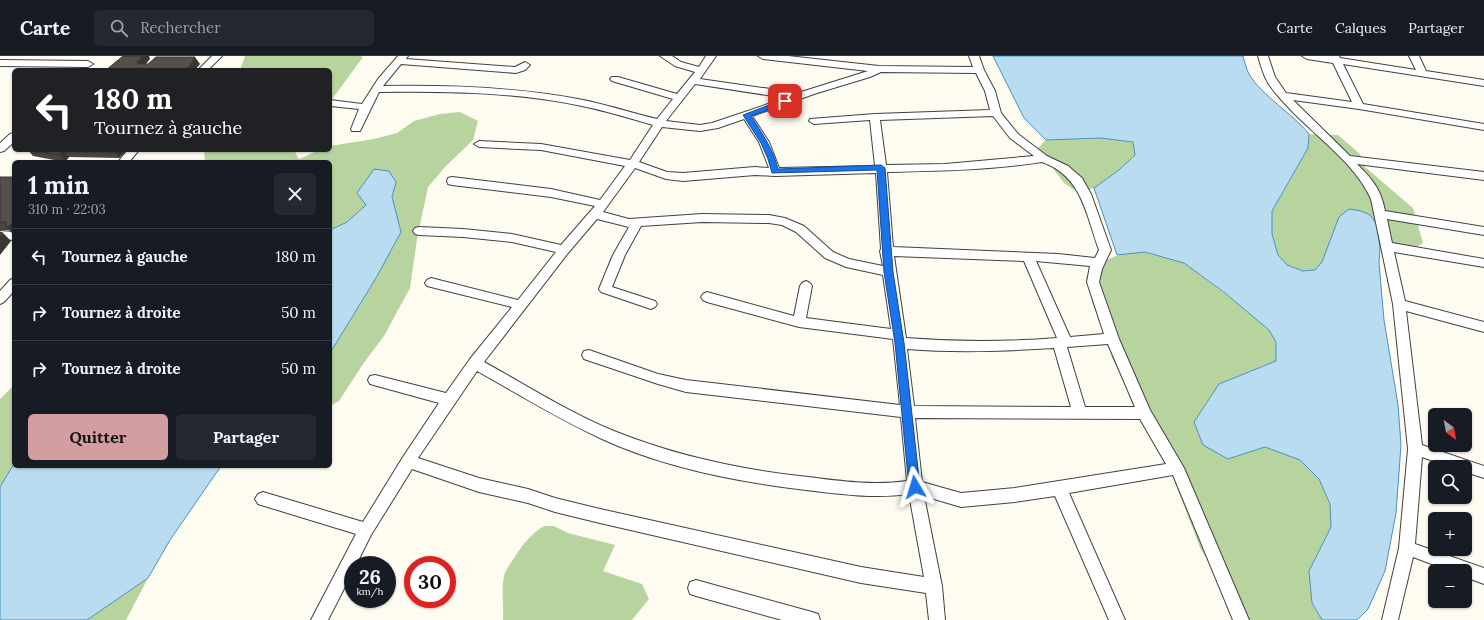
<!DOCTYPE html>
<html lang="fr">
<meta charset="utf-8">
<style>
:root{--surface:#171b24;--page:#242831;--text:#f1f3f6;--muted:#9ea1a6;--line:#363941;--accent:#d49da1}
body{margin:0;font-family:Lora,serif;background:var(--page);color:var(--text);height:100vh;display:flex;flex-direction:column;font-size:15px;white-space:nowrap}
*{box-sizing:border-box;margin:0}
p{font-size:13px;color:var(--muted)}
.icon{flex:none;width:22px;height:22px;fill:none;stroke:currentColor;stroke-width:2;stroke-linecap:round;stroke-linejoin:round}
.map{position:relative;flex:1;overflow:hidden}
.sheet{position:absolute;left:12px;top:104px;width:320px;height:308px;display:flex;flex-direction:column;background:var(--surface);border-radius:6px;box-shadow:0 1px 3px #0004}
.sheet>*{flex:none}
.top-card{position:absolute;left:12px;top:12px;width:320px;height:84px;border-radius:6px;box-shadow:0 1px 3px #0004;background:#202124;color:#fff;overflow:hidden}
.needle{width:26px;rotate:148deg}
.buttons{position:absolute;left:1428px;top:352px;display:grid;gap:8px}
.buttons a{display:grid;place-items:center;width:44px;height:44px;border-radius:6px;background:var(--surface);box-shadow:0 1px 3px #0004;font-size:20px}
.speed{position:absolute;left:344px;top:500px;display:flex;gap:8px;font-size:20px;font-weight:700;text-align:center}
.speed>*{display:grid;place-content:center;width:52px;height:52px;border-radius:50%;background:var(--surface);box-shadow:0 1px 3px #0004;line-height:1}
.speed small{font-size:10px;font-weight:400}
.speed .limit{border:6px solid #d22;background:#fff;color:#111}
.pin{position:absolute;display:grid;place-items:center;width:34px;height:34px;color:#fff;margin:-17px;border-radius:8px;box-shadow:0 2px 6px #0006}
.me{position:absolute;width:44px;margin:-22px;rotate:353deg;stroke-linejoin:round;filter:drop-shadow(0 0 3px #0008)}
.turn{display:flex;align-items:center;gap:14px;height:84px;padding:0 16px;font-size:18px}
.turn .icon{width:52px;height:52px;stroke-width:2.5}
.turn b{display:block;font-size:28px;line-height:34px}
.round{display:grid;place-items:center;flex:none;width:42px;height:42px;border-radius:6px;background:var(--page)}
.headline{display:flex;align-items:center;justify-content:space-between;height:68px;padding:0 16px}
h1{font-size:24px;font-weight:700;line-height:30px}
.cta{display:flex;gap:8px;margin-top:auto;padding:8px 16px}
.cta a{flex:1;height:46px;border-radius:6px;background:var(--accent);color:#111;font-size:16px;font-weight:700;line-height:46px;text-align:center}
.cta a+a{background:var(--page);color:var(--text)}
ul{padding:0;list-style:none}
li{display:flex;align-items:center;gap:12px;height:56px;padding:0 16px;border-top:1px solid var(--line)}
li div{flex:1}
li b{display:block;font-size:15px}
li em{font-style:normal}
header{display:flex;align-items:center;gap:24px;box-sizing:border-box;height:56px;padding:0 20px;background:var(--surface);border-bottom:1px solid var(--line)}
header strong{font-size:19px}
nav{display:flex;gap:22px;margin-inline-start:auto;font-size:14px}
.search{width:280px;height:36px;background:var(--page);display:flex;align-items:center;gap:10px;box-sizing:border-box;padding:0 14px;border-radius:6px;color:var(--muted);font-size:15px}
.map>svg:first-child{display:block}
</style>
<header>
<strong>Carte</strong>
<div class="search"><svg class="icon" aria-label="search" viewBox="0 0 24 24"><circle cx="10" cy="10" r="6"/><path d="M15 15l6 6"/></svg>Rechercher</div>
<nav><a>Carte</a><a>Calques</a><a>Partager</a></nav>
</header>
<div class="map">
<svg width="1484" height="564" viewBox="0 0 1484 564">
<rect width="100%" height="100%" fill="#fefbf1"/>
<!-- forest -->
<path fill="#b7d49e" d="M245 0H360L363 1 330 46V14H240Z
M460 56 478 65 473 84 445 111 428 131 417 183 410 232 384 280 363 308 339 345 330 350V297L376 222 401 176 392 141 395 126 374 113C366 126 371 140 366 149 360 160 341 169 330 174V106H205L204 94H294L299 103 319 94H330V90L374 83 397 77 414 65 440 58Z
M1309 78 1338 79 1360 98 1365 111 1413 152 1423 187 1408 196 1380 192C1378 174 1379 163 1361 155L1326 196 1322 206 1315 214 1303 215 1287 209 1278 199 1272 178V155L1308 92Z
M1100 82 1133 86 1136 98 1119 114 1094 132 1077 136 1064 127 1038 92 1046 84Z
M1145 196 1184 207 1244 252 1269 274 1276 286V305L1219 328 1228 403 1265 391 1300 404 1319 423 1330 448 1331 471 1309 515 1312 547 1322 564H1240V551L1201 494 1164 398 1112 302 1109 287 1093 249 1086 221C1109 199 1114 199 1145 196Z
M14 329V408L0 431V343Z
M544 470H554L568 477 615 489 603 515 642 528 649 543 632 564H503C504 549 501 535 504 520 505 516 508 511 511 507 520 492 529 479 544 470Z
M148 522 126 564H87Z"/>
<!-- water -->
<path fill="#badcf0" stroke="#4891c0" d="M993 0H1243C1245 6 1246 13 1249 18 1261 39 1293 58 1309 78L1308 92 1272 155V178L1278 199 1287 209 1303 215 1315 214 1322 206 1339 161 1349 153 1361 155 1370 159 1376 167 1378 176 1380 192 1379 207 1384 264 1398 349 1401 389 1396 457 1385 515 1368 553 1357 564H1322L1312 547 1309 515 1331 471 1330 448 1319 423 1300 404 1265 391 1228 403 1203 389 1194 366 1219 328 1276 305V286L1269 274 1225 237 1184 207 1145 196 1117 199 1094 132 1119 114 1135 99 1133 86 1100 82 1046 84 1024 62Z
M374 113 389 115 396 126 392 141 401 176 376 222 330 297V174L347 166 366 149 357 137Z
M14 408V410H221L170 484 148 522 87 564H0V431Z"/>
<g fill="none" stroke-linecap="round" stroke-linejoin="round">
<defs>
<path id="minor" d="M212 0H222L208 14H198Z
M398 0H408L406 3 515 11 525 6 530 9 525 14 516 17 401 8 383 30C449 29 518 31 583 44 608 49 632 57 657 63L673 43 612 25 610 23 612 21H618L677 38 695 16 675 10 660 0H672L681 6 699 11 706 0H716L700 23 798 37 868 15 763 3 758 0H788L879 10 973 11 969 0H979L984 14 995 35 1001 57 1018 78 1047 100 1068 110 1082 122 1091 138 1111 194 1102 213 1099 226 1119 283 1150 354 1184 412 1249 564H1233L1173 419 1069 437 1125 564H1109L1055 440 1015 446 961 451 924 440 942 530 945 564H929L926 537 861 527 600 467 555 456 528 447 479 436 412 413 371 479 356 509H353V515L328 564H311L356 478 258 448 255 443 258 438 263 436 363 466 403 401 439 347 370 328 368 324 370 320 375 319 446 337 470 303 512 251 427 230 425 227 427 224 431 222 518 244 556 196 512 186 463 181 419 179 415 178 413 175 415 172 419 171 463 173 512 178 561 189 595 150 551 141 452 129 448 128 447 125 448 122 452 121 551 133 600 144 625 110 541 94 479 91 474 88 479 85 541 88 630 104 653 69C629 62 606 55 582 50 516 36 446 35 379 36L360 75H352L351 73 359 53 330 50V44L362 48 378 23ZM881 16 976 17 985 35 990 54 875 58 810 63 809 65 814 68 870 64 875 110 779 112 769 86 752 60 817 37 870 21ZM695 28 786 42 712 67 700 69 666 65ZM993 60 1010 82 1034 100 945 108 886 109 880 64ZM744 63 759 86 769 112 755 111 683 117 667 116 639 106 662 71 700 75 718 72ZM1042 106C1082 120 1086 158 1099 194L1095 202 1058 198 893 191 887 116C938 115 991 114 1042 106ZM635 112 666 123 683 125 755 119 775 120 876 117 881 193 880 195 883 210 849 203 833 196 804 170 785 162 769 159 702 158 629 163 603 156ZM597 163 629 171 613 199 599 233 601 236 651 253 655 251 657 248 655 245 612 231 625 199 641 170 702 166 769 167 782 169 796 176 825 202 846 211 883 219 891 273 806 262 812 230 810 227 806 225 802 227 800 230 794 260 707 236 703 238 701 241 703 244 707 246 799 271 893 283 900 349 686 324 658 318 589 294 584 295 582 299 584 303 658 328 686 336 901 361 907 425C874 430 840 425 808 421 742 414 676 400 614 375 570 357 526 329 484 306L568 197ZM894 200 1024 205 1057 282C1006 286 957 286 906 282ZM1036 205 1090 210 1087 226 1104 278 1070 281ZM1108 288 1135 351H1085L1067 291ZM1054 292 1071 351 914 350 907 293C957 297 1004 295 1054 292ZM477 315C518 338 559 363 602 383 665 412 738 426 806 434 840 438 875 443 909 438L924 521 861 511 600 453 555 442 528 433 479 422 418 402ZM915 362 1140 363 1166 408 1015 432 961 437 922 426Z
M1258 0H1268L1275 21 1286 37 1352 46 1333 7 1307 3 1302 0H1339L1340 2 1416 14 1409 0H1419L1426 15 1484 24V30L1343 8 1363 48 1484 68V74L1359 53 1293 44 1350 100 1484 116V124L1357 108C1372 123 1381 133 1385 155L1484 171V179L1387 163 1392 187 1484 203V211L1394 196 1405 245 1484 266V276L1406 255 1422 389 1484 410V422L1465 416V411H1450L1422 401 1415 488 1484 512V528L1465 521V515H1450L1413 501 1398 564H1382L1399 492 1408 393 1393 248 1371 143C1355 107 1316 81 1289 52 1280 43 1270 32 1265 21 1262 14 1260 7 1258 0Z
M0 4 88 5 93 8 88 11 0 10Z
M14 77V86L4 95 0 96V87L10 78Z
M128 94H139L129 106H118Z
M0 175 14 176V184L0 183Z
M14 222V235L4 246 0 248V235L10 224Z
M696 524 812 556 818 558 820 564H782L696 540 690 538 688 532 690 526Z"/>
</defs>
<!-- minor casing -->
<use href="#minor" stroke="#414141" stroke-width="2"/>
<!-- minor -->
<use href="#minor" fill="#fff" fill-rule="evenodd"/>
</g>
<!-- wall -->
<path fill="#4a4440" d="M28 94H127L119 102 69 101 65 106 33 100Z
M0 121 14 179 10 174H0Z"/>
<!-- shaded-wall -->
<path fill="#3c3734" d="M142 0H149L150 3 142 13V14L137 6Z
M195 1 200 8 195 14H186Z
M64 94 69 101 65 106 59 99Z
M114 94H127L119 102Z
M14 165V179L7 172Z
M3 177 11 185 0 199V181Z"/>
<!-- building -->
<path fill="#564f4b" stroke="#3c3734" d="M123 0H142L137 6 138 8H148L156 1H195L186 14H106Z
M34 94H63L59 99Z
M0 121H14V165L7 172 6 166H0Z
M0 176 3 177 0 181Z"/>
<!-- route -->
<path fill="#1a73e8" stroke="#114b97" d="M785 43 788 44V47L751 60C762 77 773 93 778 113L881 109 885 112 893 216 904 287 920 431 918 435 915 436 911 435 909 431 895 287 884 216 877 114 772 117 768 103 761 87 743 59Z"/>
</svg>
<div class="buttons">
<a><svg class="needle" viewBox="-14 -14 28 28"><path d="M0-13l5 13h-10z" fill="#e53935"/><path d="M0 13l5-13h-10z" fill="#9ea1a6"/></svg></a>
<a><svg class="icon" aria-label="search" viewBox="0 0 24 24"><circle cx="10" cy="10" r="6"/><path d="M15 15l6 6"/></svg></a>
<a>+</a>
<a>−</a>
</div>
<div class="speed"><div>26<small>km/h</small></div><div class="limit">30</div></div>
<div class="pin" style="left:785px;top:45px;background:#d93025"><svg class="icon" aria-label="arrive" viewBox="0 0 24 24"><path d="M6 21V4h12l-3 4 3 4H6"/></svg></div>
<svg class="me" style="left:915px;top:431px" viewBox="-20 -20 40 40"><path d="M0-17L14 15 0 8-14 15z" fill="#1a73e8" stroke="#fff" stroke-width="4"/></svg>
<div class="top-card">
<div class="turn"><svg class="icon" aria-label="left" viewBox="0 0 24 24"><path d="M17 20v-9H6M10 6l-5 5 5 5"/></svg><div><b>180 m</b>Tournez à gauche</div></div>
</div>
<section class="sheet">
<div class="headline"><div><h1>1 min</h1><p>310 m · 22:03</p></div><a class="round"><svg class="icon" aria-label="close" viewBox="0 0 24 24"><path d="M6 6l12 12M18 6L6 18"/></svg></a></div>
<ul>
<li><svg class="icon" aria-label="left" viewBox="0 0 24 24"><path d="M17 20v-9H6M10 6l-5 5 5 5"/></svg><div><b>Tournez à gauche</b></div><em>180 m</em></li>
<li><svg class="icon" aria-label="right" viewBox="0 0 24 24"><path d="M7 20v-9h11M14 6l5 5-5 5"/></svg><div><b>Tournez à droite</b></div><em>50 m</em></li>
<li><svg class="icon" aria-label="right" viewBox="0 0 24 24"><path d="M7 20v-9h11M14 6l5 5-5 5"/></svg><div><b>Tournez à droite</b></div><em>50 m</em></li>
</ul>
<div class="cta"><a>Quitter</a><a>Partager</a></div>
</section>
</div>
